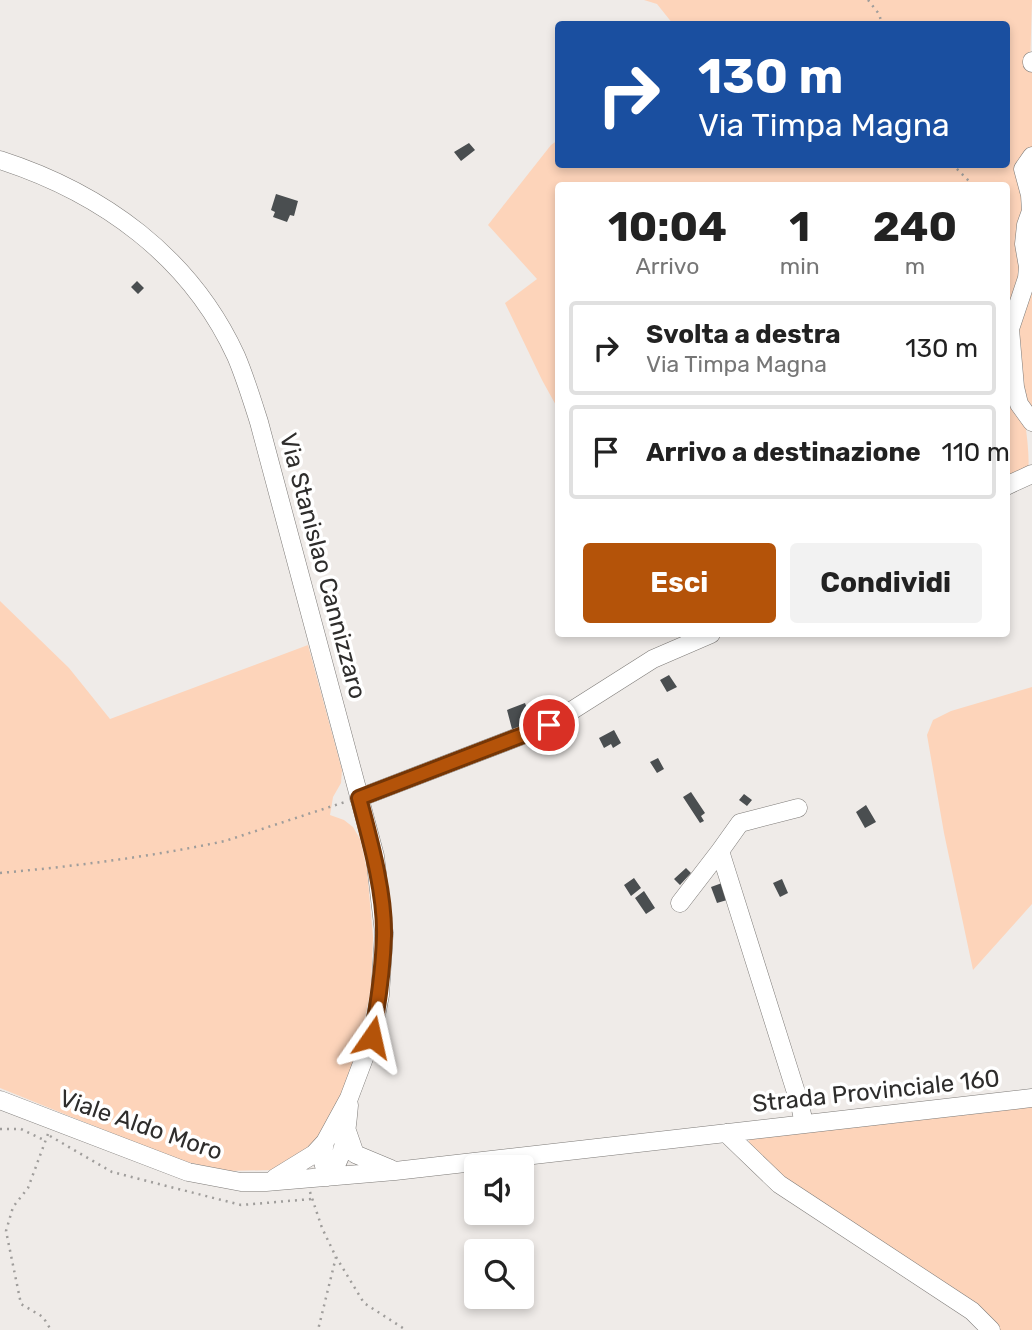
<!DOCTYPE html>
<html lang="it">
<style>
:root{--surface:#fff;--page:#f2f2f2;--text:#222;--muted:#767676;--line:#e0e0e0;--accent:#b45309}
body{margin:0;font-family:Rubik,sans-serif;background:var(--page);color:var(--text);height:100vh;display:flex;flex-direction:column;font-size:26px;white-space:nowrap}
*{box-sizing:border-box;margin:0}
p{font-size:23px;color:var(--muted)}
.icon{flex:none;width:38px;height:38px;fill:none;stroke:currentColor;stroke-width:2;stroke-linecap:round;stroke-linejoin:round}
.map{position:relative;flex:1;overflow:hidden}
.side{position:absolute;left:555px;top:182px;width:455px;height:455px;display:flex;flex-direction:column;background:var(--surface);border-radius:7px;box-shadow:0 4px 10px #0003}
.side>*{flex:none}
.banner{position:absolute;left:555px;top:21px;width:455px;height:147px;border-radius:7px;box-shadow:0 4px 10px #0003;background:#1a4fa0;color:#fff;overflow:hidden}
.buttons{position:absolute;left:464px;top:1155px;display:grid;gap:14px}
.buttons a{display:grid;place-items:center;width:70px;height:70px;border-radius:7px;background:var(--surface);box-shadow:0 4px 10px #0003;font-size:35px}
.pin{position:absolute;display:grid;place-items:center;width:60px;height:60px;color:#fff;margin:-30px;border:4px solid #fff;border-radius:50%;box-shadow:0 2px 7px #0007}
.me{position:absolute;width:77px;margin:-38px;rotate:11deg;stroke-linejoin:round;filter:drop-shadow(0 0 5px #0008)}
.turn{display:flex;align-items:center;gap:24px;height:147px;padding:0 28px;font-size:32px}
.turn .icon{width:91px;height:91px;stroke-width:2.5}
.turn b{display:block;font-size:49px;line-height:60px}
.eta{display:flex;justify-content:space-evenly;align-items:center;height:119px;text-align:center}
.eta b{font-size:42px;font-weight:700;line-height:49px}
.cta{display:flex;gap:14px;margin-top:auto;padding:14px 28px}
.cta a{flex:1;height:80px;border-radius:7px;background:var(--accent);color:#fff;font-size:28px;font-weight:700;line-height:80px;text-align:center}
.cta a+a{background:var(--page);color:var(--text)}
ul{padding:0;list-style:none}
li{display:flex;align-items:center;gap:21px;height:94px;margin:0 14px 10px;padding:0 14px;border:4px solid var(--line);border-radius:7px}
li div{flex:1}
li b{display:block;font-size:26px}
li em{font-style:normal}
.map>svg:first-child{display:block}
</style>
<div class="map">
<svg width="1032" height="1330" viewBox="0 0 1032 1330">
<rect width="100%" height="100%" fill="#efebe8"/>
<!-- green -->
<path fill="#fdd4ba" d="M644 0H1032L1030 68 1032 73V148L1023 262 1006 329V186H558V409L542 380 505 303 537 279 488 225 551 145 558 140V164H1006V24H673L657 4Z
M1032 220V415L1025 403 1014 330Z
M1006 332C1015 368 1032 440 1028 473L1006 484Z
M0 601 69 668 110 719 308 645 342 770 341 783 333 797 330 815 344 820 353 827 360 839 367 870 373 937 371 986 363 1030 343 1095 314 1145 272 1170 227 1171 178 1160 0 1088Z
M1032 687V904L973 970 944 833 927 735 933 720 951 711Z
M1032 1106V1330H999L774 1175 748 1144 749 1140 752 1137Z"/>
<!-- building -->
<path fill="#4a4e50" d="M469 143 475 150 461 161 454 152Z
M276 194 298 201 294 216 290 215 287 222 273 217 275 212 271 210Z
M137 281 144 288 138 294 131 287Z
M669 675 677 687 667 692 660 680Z
M525 703 533 725 513 733 507 710Z
M614 730 621 743 613 748 611 744 604 748 599 738Z
M658 758 664 769 657 773 650 762Z
M691 792 705 813 701 816 704 821 700 823 683 797Z
M744 794 752 800 747 806 739 800Z
M866 805 876 822 865 828 856 812Z
M686 868 691 873 680 885 674 879Z
M634 878 641 888 631 896 624 885Z
M782 879 788 893 780 897 773 883Z
M722 883 727 900 717 903 711 887Z
M644 891 655 908 646 914 635 898Z"/>
<g fill="none" stroke-linecap="round" stroke-linejoin="round">
<defs>
<path id="minor" d="M1032 61V63
M1032 156 1023 169 1030 195 1031 211 1026 225 1024 244 1028 267 1027 278 1010 329 1015 387 1019 404 1032 422
M0 160C102 193 190 256 236 356 245 377 252 400 259 422L375 856 384 933 380 995 372 1037 349 1098 325 1142 322 1158 327 1177
M1006 486 1032 474
M359 798 549 725 653 659 711 634
M798 808 740 823 720 851 800 1105 804 1124
M680 903 720 851
M0 1100 188 1172 241 1182H266L395 1171 1032 1098
M347 1131 355 1154 391 1169
M726 1133 779 1184 972 1311 991 1330
M327 1177C345 1160 347 1128 349 1105
M275 1178 314 1154 325 1142"/>
</defs>
<!-- minor casing -->
<use href="#minor" stroke="#7d7a77" stroke-width="19"/>
<!-- path -->
<path stroke="#9f9d9b" stroke-width="2.5" stroke-dasharray="2 5" stroke-linecap="butt" d="M868 0 879 14 882 24
M952 164 974 186
M0 873C76 866 150 857 225 841L345 802
M0 1129H21L46 1141
M48 1134 28 1188 13 1207 6 1231 21 1304 43 1317 51 1330
M50 1136 112 1172 241 1205 312 1199
M310 1192 322 1228 336 1257 318 1330
M336 1257 364 1303 406 1330"/>
<!-- minor -->
<use href="#minor" stroke="#fff" stroke-width="18"/>
</g>
<g fill="none" stroke-linecap="round" stroke-linejoin="round">
<defs>
<path id="route" d="M372 1037C378 1004 383 970 384 936 385 892 370 840 359 798L549 725"/>
</defs>
<!-- route casing -->
<use href="#route" stroke="#753606" stroke-width="18"/>
<!-- route -->
<use href="#route" stroke="#b45309" stroke-width="12"/>
</g>
<g text-anchor="middle" dominant-baseline="central" stroke-width="7" stroke-linejoin="round" paint-order="stroke">
<!-- street labels -->
<g font-size="24" fill="#2e2d2c" stroke="#fff">
<text transform="translate(323 566) rotate(75)">Via Stanislao Cannizzaro</text>
<text transform="translate(876 1091) rotate(-6)">Strada Provinciale 160</text>
<text transform="translate(141 1125) rotate(19)">Viale Aldo Moro</text>
</g>
</g>
</svg>
<div class="buttons">
<a><svg class="icon" aria-label="sound" viewBox="0 0 24 24"><path d="M4 9h4l5-4v14l-5-4H4zM17 9q2 3 0 6"/></svg></a>
<a><svg class="icon" aria-label="search" viewBox="0 0 24 24"><circle cx="10" cy="10" r="6"/><path d="M15 15l6 6"/></svg></a>
</div>
<div class="pin" style="left:549px;top:725px;background:#d93025"><svg class="icon" aria-label="arrive" viewBox="0 0 24 24"><path d="M6 21V4h12l-3 4 3 4H6"/></svg></div>
<svg class="me" style="left:372px;top:1037px" viewBox="-20 -20 40 40"><path d="M0-17L14 15 0 8-14 15z" fill="#b45309" stroke="#fff" stroke-width="4"/></svg>
<div class="banner">
<div class="turn"><svg class="icon" aria-label="right" viewBox="0 0 24 24"><path d="M7 20v-9h11M14 6l5 5-5 5"/></svg><div><b>130 m</b>Via Timpa Magna</div></div>
</div>
<section class="side">
<div class="eta">
<div><b>10:04</b><p>Arrivo</p></div>
<div><b>1</b><p>min</p></div>
<div><b>240</b><p>m</p></div>
</div>
<ul>
<li><svg class="icon" aria-label="right" viewBox="0 0 24 24"><path d="M7 20v-9h11M14 6l5 5-5 5"/></svg><div><b>Svolta a destra</b><p>Via Timpa Magna</p></div><em>130 m</em></li>
<li><svg class="icon" aria-label="arrive" viewBox="0 0 24 24"><path d="M6 21V4h12l-3 4 3 4H6"/></svg><div><b>Arrivo a destinazione</b></div><em>110 m</em></li>
</ul>
<div class="cta"><a>Esci</a><a>Condividi</a></div>
</section>
</div>
